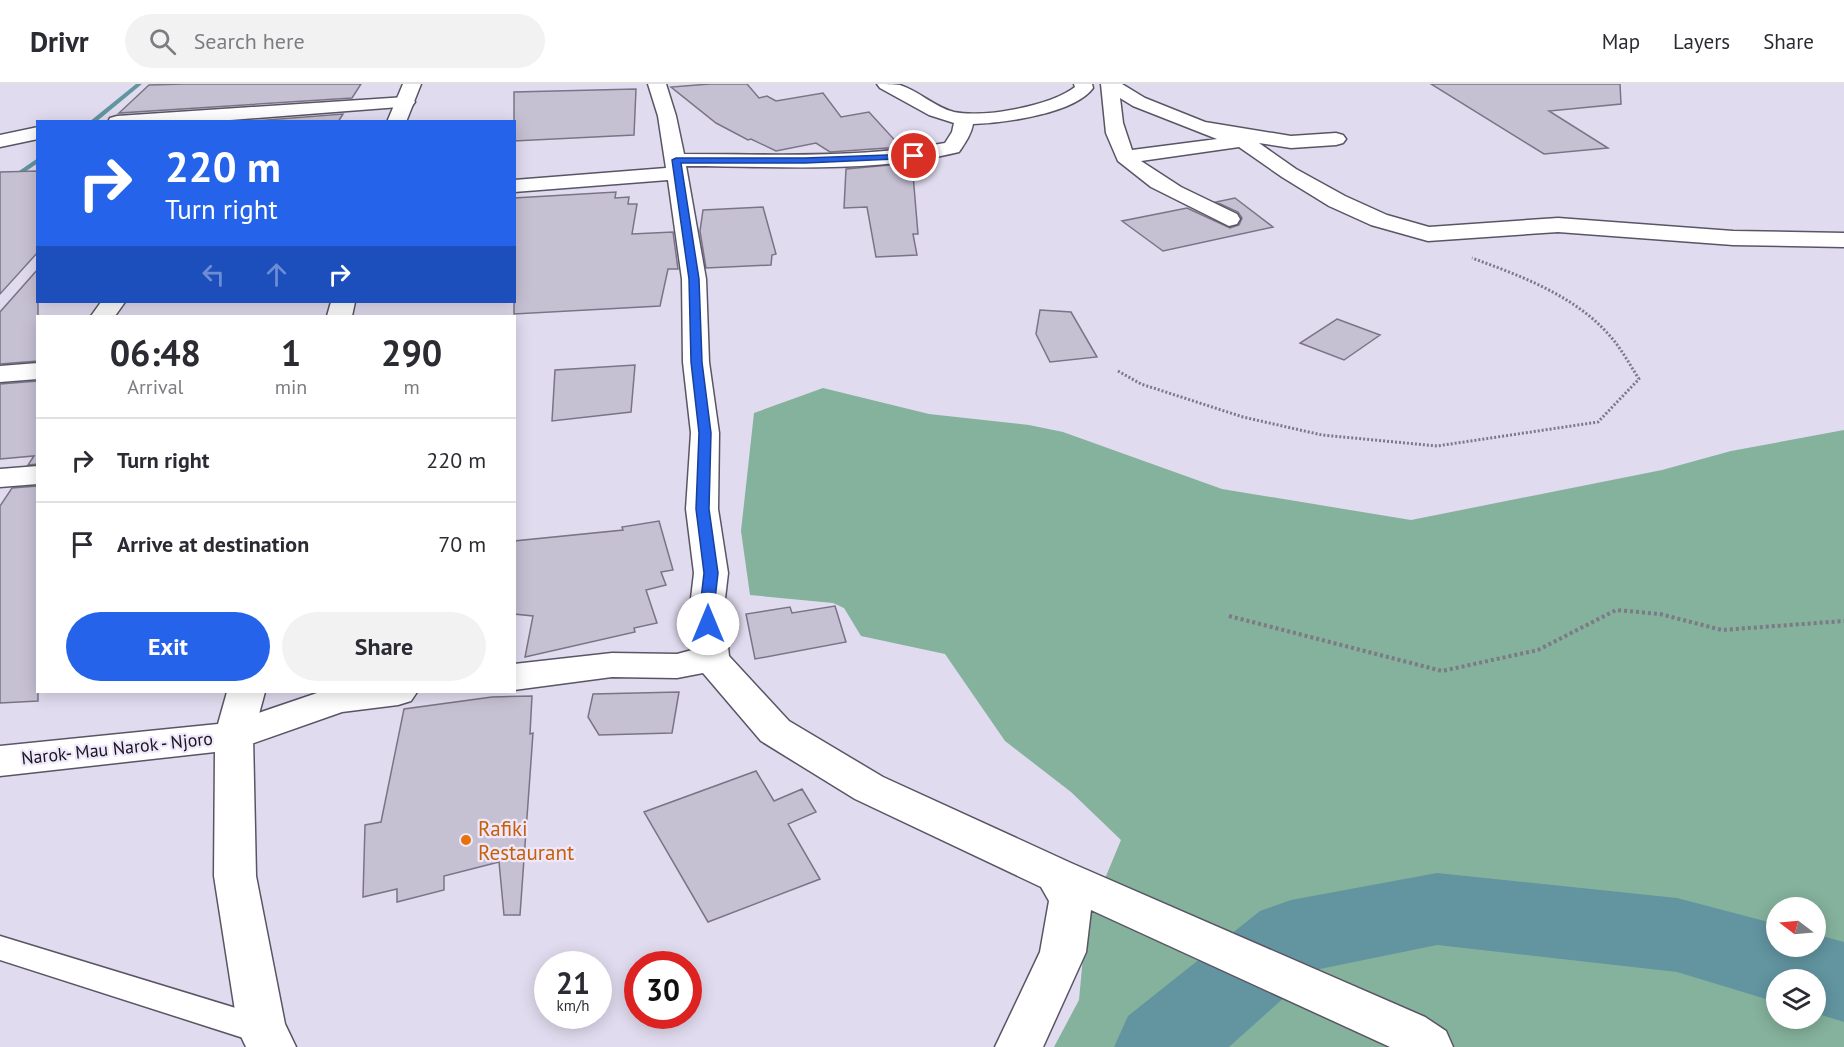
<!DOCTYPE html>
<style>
:root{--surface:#fff;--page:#f2f2f3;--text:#2b2b33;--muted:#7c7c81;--line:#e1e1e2;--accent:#2563eb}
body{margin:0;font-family:"PT Sans",sans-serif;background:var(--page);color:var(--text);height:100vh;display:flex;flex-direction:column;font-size:22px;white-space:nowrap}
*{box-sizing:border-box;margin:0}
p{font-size:20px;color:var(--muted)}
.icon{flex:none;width:33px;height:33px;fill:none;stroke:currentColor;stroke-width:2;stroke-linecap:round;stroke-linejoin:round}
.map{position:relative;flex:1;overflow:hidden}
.details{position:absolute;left:36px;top:231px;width:480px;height:378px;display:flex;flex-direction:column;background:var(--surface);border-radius:0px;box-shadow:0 3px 15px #0003}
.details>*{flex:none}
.hud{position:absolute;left:36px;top:36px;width:480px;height:183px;border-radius:0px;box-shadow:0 3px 15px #0003;background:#2563eb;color:#fff;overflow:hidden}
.needle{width:39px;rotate:286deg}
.controls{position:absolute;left:1766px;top:813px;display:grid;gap:12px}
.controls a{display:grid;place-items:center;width:60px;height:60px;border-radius:50%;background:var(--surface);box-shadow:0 3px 15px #0003;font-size:30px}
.speed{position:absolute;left:534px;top:867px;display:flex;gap:12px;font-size:30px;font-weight:700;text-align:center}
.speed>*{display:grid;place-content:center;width:78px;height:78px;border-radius:50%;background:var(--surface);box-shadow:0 3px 15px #0003;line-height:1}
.speed small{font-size:15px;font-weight:400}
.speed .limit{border:9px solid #d22;background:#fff;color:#111}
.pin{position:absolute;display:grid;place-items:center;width:51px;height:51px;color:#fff;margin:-26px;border:3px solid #fff;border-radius:50%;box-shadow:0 2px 6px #0007}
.me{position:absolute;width:66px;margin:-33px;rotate:0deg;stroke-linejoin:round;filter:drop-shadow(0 0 4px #0008)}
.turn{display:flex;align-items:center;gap:21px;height:126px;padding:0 30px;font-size:27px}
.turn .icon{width:78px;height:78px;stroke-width:2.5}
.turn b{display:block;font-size:42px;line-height:51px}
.lanes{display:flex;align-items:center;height:57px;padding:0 30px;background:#0003;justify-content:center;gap:30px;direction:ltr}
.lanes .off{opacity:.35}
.eta{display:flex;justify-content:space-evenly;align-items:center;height:102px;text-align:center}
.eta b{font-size:36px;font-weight:700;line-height:42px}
.action{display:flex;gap:12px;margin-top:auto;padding:12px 30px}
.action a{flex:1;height:69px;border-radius:36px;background:var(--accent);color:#fff;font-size:24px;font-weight:700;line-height:69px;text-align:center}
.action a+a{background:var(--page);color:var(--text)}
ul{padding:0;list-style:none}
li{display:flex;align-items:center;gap:18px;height:84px;padding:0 30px;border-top:2px solid var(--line)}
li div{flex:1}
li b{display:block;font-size:22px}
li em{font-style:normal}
header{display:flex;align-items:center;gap:36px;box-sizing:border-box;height:84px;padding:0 30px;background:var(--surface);border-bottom:2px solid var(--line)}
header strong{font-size:28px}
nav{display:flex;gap:33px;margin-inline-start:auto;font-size:21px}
.search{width:420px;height:54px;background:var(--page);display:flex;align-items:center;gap:15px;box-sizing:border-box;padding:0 21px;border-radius:33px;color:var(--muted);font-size:22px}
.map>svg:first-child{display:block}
</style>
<header>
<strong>Drivr</strong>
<div class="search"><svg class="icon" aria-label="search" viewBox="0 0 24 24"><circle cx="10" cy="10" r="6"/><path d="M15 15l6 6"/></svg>Search here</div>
<nav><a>Map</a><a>Layers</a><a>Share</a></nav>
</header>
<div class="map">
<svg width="1844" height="963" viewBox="0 0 1844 963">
<rect width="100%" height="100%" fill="#e1dbef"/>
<!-- forest -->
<path fill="#85b29c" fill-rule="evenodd" d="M823 304 929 330 1029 341 1063 348 1222 405 1411 436 1662 386 1731 367 1844 346V963H1054L1079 916 1086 840 1121 756 1071 708 1005 657 945 570 861 552 844 524 833 519 750 511 741 447 754 329ZM1776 824H1815V862H1776ZM1776 896H1815V934H1776Z"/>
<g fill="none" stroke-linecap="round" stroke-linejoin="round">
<!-- stream -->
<path fill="#6295a0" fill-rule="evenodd" d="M136 0H142L96 38H89Z
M38 74V79L0 105V100Z"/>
<!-- river -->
<path fill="#6295a0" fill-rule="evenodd" d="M1437 789 1677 814 1776 840V862H1815V850L1844 858V938L1815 929V896H1776V918L1677 888 1437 861 1315 886 1229 963H1114L1128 932 1260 827 1291 816Z"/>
</g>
<!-- building -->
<path fill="#c6c0d3" stroke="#7a7486" stroke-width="1.5" d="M183 0H361L352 14 119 29 149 1Z
M710 0H747L759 14 767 12 776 17 823 9 841 33 869 28 901 63 830 68 816 59 776 67 751 55 748 56 716 39 671 3Z
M1431 0H1620L1621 20 1549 27 1608 64 1544 70Z
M636 5 634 51 514 57V8Z
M343 30 338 38H241Z
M912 79 918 150H913L917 171 876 173 867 123 844 124 846 85Z
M38 87V168L0 210V88Z
M616 108 615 114 629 113 628 120H637L632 150 673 148 678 185H668L660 222 514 230V114Z
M1235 114 1273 143 1163 167 1122 137 1187 124 1230 144 1239 141 1242 134 1238 128 1216 118Z
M763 123 776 170 772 171 771 181 706 184 700 147 703 126Z
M38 185V277L0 280V228Z
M1040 226 1071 228 1097 273 1050 278 1036 250Z
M1337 235 1380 251 1344 276 1300 259Z
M635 281 631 328 552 337 555 286Z
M38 297V380L28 381 34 372 0 375V300Z
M38 402V617L0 619V422L12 404Z
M659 437 673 486 661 488 666 501 646 506 657 539 634 544 635 548 525 573 533 532 514 530V457L623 446 622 443Z
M835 522 846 558 755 575 746 530 790 523 792 529Z
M679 608 672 649 599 651 588 633 593 610Z
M532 612 530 650 533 649 520 831H504L499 778 444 792V806L397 818V805L363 813 365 741 381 738 404 625 492 613Z
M756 687 774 717 802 705 816 728 788 740 820 795 708 838 644 728Z"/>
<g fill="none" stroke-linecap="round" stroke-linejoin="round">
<defs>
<path id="lane" d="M0 852 262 932 273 936 277 946 273 956 262 960 0 876Z"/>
<path id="street" d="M648 0H666L676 32 684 70C771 70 859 75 945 59L952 48 954 39 929 31 880 4 877 0C884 0 894 0 900 1 919 7 934 23 954 28 984 34 1051 22 1075 3L1074 0H1092L1093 4C1074 30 1003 39 973 40 971 51 965 59 959 68 870 90 777 82 686 82L706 195 709 278 719 349 718 425 728 489 724 523 729 572 789 637 883 693 1071 779 1425 933 1446 947 1453 963H1390L1091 826 1086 868 1043 963H995L1040 868 1049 817 1041 803 855 715 761 657 703 589 677 594 612 593 514 606V580L612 569 677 570 692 566 690 523 694 489 686 425 691 349 683 278 682 195 668 96 514 108V96L666 84 658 32Z
M1101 0H1122L1145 14 1205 38 1291 52 1336 49 1343 51 1346 55 1343 59 1336 61 1291 64 1259 59 1296 85 1345 112 1387 131 1429 143 1558 134 1733 147 1844 149V163L1733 161 1558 148 1428 157 1371 141 1329 122 1282 93 1239 63 1141 77 1181 103 1237 130 1240 135 1237 140 1229 142 1151 103 1118 77 1106 49ZM1120 14 1133 22 1217 55 1132 66 1123 39Z
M101 218H125L115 232H91Z
M38 382V400L0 403V385Z
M320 608H417L411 617 398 621 342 628 234 666 220 662 215 652 220 642Z"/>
<path id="secondary" d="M406 13 412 14 415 18 412 22 205 38H108L110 34 117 32Z
M38 43V55L0 63V51Z
M38 279V295L0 298V282Z"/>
<path id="highway" d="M403 0H421L406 38H387Z
M331 218H355L352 232H327Z
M227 608H265L253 652 256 792 285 940 296 963H246L238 946 214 792 215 668 0 692V662L218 640Z"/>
</defs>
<!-- lane casing -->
<use href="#lane" stroke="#5a5565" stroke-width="3"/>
<!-- street casing -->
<use href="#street" stroke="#5a5565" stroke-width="3"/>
<!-- secondary casing -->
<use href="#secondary" stroke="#5a5565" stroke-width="3"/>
<!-- highway casing -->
<use href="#highway" stroke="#5a5565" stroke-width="3"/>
<!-- path-far1 -->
<path stroke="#7d7986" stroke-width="3" stroke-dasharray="2 2" stroke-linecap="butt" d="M1118 287 1141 300 1243 333 1322 351 1437 362 1598 338 1639 295C1630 281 1622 266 1611 253 1576 212 1521 192 1472 174"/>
<!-- path -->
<path stroke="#7d7986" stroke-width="4" stroke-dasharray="3 3" stroke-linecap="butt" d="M1229 532 1442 587 1538 566 1616 526 1660 530 1722 546 1844 537"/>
<!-- lane -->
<use href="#lane" fill="#fff" fill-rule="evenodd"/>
<!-- street -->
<use href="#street" fill="#fff" fill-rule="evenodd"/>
<!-- secondary -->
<use href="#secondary" fill="#fff" fill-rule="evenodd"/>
<!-- highway -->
<use href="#highway" fill="#fff" fill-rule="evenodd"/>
</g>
<!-- route -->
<path fill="#2563eb" stroke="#184099" stroke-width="1.5" d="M914 70H917V74L805 79H681L699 195 702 278 711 349 709 425 718 489 714 524 715 540 713 544H703L700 524 704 489 696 425 699 349 691 278 689 195 672 76 676 74H805Z"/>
<!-- markers -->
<circle fill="#e8710a" stroke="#efe8fc" stroke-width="2" cx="466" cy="756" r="6"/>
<g text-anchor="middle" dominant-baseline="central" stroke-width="4.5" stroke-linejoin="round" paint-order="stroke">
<!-- street labels -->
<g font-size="18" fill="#18161c" stroke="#efe8fc">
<text transform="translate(117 664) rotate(-6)">Narok- Mau Narok - Njoro</text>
</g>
<!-- near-food labels -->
<g font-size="21" fill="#c56008" stroke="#efe8fc" text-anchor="start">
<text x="478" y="744">Rafiki<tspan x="478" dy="24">Restaurant</tspan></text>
</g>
</g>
</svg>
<div class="controls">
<a><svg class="needle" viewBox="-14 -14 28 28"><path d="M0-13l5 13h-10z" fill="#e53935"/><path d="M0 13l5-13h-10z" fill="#7c7c81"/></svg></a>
<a><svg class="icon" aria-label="layers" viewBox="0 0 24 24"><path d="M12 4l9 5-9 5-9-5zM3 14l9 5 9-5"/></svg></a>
</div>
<div class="speed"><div>21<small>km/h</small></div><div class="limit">30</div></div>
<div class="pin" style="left:914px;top:72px;background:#d93025"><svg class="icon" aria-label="arrive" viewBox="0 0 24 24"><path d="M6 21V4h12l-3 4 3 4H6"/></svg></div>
<svg class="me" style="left:708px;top:540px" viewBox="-20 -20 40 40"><circle r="19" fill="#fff"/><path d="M0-13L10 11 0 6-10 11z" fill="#2563eb"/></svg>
<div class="hud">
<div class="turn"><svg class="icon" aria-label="right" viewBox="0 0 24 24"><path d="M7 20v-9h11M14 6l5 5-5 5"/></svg><div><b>220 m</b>Turn right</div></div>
<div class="lanes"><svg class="icon off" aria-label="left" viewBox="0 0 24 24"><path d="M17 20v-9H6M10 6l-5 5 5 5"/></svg><svg class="icon off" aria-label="ahead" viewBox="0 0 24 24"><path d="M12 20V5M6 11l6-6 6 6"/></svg><svg class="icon" aria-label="right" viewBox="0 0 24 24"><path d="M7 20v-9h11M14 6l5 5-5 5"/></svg></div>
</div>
<section class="details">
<div class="eta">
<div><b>06:48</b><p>Arrival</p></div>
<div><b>1</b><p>min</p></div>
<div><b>290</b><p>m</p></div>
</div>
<ul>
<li><svg class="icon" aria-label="right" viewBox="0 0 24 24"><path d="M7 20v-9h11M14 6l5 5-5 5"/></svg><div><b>Turn right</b></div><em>220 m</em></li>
<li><svg class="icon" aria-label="arrive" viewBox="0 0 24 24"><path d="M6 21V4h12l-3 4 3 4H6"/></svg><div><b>Arrive at destination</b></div><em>70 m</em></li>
</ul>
<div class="action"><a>Exit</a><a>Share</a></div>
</section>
</div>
